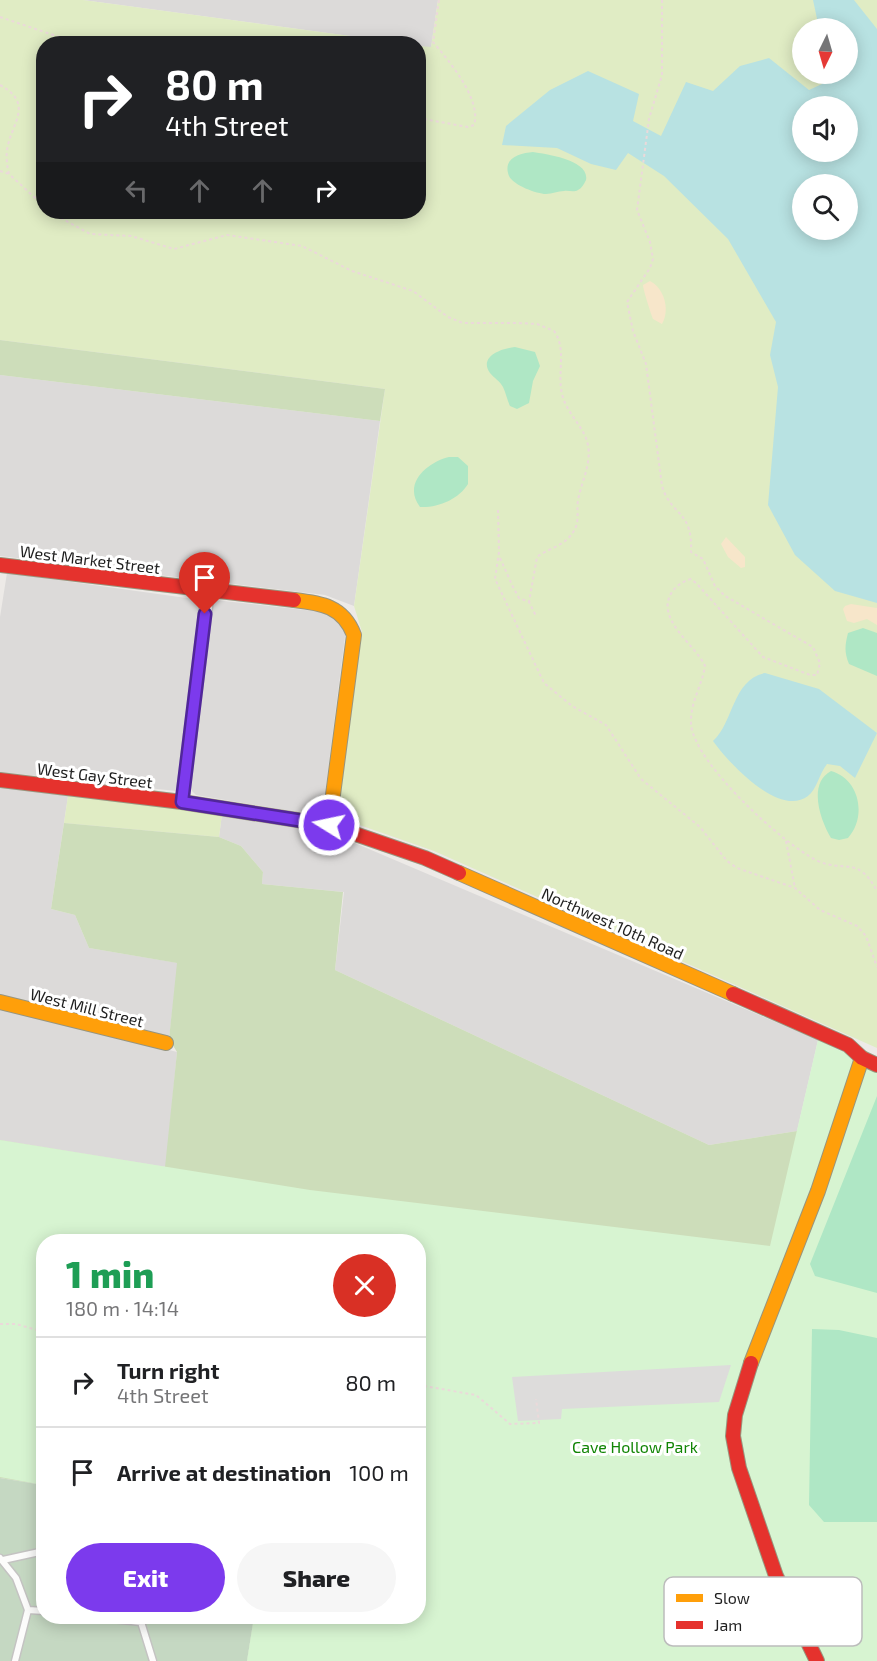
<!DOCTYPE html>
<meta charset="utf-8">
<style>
:root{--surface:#fff;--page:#f6f6f6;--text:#202124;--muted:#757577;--line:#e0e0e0;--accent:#7c3aed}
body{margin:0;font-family:"Exo 2",sans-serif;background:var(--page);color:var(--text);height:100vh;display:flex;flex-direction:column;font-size:22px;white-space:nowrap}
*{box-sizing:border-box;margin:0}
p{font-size:20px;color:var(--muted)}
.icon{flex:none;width:33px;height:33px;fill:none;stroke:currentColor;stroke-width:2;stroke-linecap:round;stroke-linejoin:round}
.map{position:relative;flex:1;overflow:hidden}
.panel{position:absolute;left:36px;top:1234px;width:390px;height:390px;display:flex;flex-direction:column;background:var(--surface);border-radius:24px;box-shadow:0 3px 15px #0003}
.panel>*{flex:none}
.top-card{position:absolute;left:36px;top:36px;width:390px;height:183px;border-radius:24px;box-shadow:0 3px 15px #0003;background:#202124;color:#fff;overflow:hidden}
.needle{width:39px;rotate:185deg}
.controls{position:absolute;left:792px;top:18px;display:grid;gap:12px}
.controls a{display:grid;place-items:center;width:66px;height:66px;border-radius:50%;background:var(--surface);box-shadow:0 3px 15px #0003;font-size:30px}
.pin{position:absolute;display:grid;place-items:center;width:51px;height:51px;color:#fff;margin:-62px -26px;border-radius:50% 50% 50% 0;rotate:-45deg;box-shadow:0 0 6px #0007}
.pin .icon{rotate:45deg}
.me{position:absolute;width:66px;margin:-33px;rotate:280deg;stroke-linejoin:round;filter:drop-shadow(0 0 4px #0008)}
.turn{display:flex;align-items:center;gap:21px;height:126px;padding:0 30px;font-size:27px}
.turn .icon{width:78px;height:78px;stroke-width:2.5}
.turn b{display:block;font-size:42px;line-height:51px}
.lanes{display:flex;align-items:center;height:57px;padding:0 30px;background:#0003;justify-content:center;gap:30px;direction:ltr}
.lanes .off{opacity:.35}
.round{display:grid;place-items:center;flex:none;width:63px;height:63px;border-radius:32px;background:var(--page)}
.headline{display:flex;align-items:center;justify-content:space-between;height:102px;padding:0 30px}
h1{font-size:36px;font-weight:800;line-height:45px;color:#1e9e55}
.primary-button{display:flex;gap:12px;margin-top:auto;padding:12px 30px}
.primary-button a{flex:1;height:69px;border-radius:36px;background:var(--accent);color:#fff;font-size:24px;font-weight:800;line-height:69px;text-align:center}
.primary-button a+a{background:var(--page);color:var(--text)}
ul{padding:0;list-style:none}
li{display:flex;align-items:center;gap:18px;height:90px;padding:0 30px;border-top:2px solid var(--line)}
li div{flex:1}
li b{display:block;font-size:22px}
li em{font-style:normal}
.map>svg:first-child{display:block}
</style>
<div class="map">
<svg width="877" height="1661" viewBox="0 0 877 1661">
<rect width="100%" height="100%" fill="#edeae7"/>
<!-- residential -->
<path fill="#dcdad9" d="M83 0H438L431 48 419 46 418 44 402 43Z
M0 375 380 421 354 606 325 595 0 556Z
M7 573 201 600 179 787 176 791 0 772V617Z
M215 600 322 612 335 616 346 629 323 809 318 812 308 814 196 795 192 791 190 784 212 605Z
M0 787 68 796 51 909 75 915 89 948 178 963 169 1039 0 996Z
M222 814 313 829 350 841 818 1040 797 1131 709 1145 335 970 344 892 262 884 263 872 241 846 219 837Z
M0 1007 177 1052 166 1167 0 1140Z"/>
<!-- grass -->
<path fill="#e0ecc4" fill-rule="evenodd" d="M0 0H83L402 43 44 44V212H418L419 46 431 47 438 0H877V1048L434 851 348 821 341 815 339 807 362 632 354 606 385 389 0 340ZM802 28H848V74H802ZM802 106H848V152H802ZM802 184H848V230H802Z
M68 796 222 814 219 837 64 823Z"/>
<!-- forest -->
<path fill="#cdddba" d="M0 340 385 389 380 421 0 375Z
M64 823 219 837 241 846 263 872 262 884 343 892 335 970 709 1145 797 1131 815 1151 731 1552 247 1661 254 1617H418V1242H44L43 1485 0 1478V1140L165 1167 177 1052 169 1039 177 963 89 948 75 915 51 909Z"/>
<!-- sand -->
<path fill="#f7e6ca" d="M650 281C665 289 670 310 662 324L653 319C651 314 643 289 643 285Z
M726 537 745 557V567L741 568 728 557 721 544Z
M851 604 877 608V625L867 619 854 623 847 621 843 609 845 606Z"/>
<!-- cemetery -->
<path fill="#c5d8c2" d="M0 1478 43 1485 44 1617H254L247 1661H0Z"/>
<!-- park -->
<path fill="#d7f4d1" d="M818 1040 877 1068V1661H247L254 1617H418V1242H44L43 1485 0 1477V1140L310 1190 770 1246Z"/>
<!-- pitch -->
<path fill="#afe7c5" d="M533 152C546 154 590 160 586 180 584 184 582 188 578 190 573 193 569 190 564 191 558 191 552 194 546 194 537 194 513 185 509 176 502 158 520 153 533 152Z
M515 347 535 352 540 366 533 381 529 403 517 409 510 406C507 400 506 393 503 387 500 381 494 378 490 373 478 356 503 348 515 347Z
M449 457H458L468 466V484C459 499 438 508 420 507 402 483 428 462 449 457Z
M863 628 877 633V676L849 664C844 652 845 645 848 633Z
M831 771C860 779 867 817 848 838L839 840 831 838C821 821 807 784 831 771Z
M877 1096V1293L815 1276 810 1264Z
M812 1329 839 1330 877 1338V1522H824L809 1505Z"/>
<!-- parking -->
<path fill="#dddcdb" d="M731 1365 719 1402 562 1409 561 1419 518 1421 512 1377Z"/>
<!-- water -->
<path fill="#b8e2e2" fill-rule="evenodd" d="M813 0H854L877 29V603L835 591 795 555 768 505 778 387 770 355 776 322 728 239 664 176 628 153 616 170 591 164 557 148 502 145 506 126 550 90 588 71 639 94 633 121 661 136 686 82 713 91 740 66 769 58 809 90 822 84V74H848V28H819ZM802 106H848V152H802ZM802 184H848V230H802Z
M765 673 819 689 877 733 855 778 840 766 827 764C819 774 817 789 808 796 779 818 728 762 713 741 734 722 732 680 765 673Z"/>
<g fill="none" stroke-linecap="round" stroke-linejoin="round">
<defs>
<path id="lane" d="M0 1558 16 1578 28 1610 44 1611
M3 1560 44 1551
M93 1617 141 1622 152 1617
M141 1622 153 1661
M15 1661 28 1610"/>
<path id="street" d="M182 802 208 590"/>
<path id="slow" d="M294 600C321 603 343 606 354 635L329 825
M459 873 733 994
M0 1002 166 1043
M751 1363 818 1191 862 1058"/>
<path id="jam" d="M0 565 294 600
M0 780 182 802 329 825 425 858 459 873
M733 994 848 1045 862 1058 877 1065
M751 1363 735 1415 733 1436 739 1468 776 1576 817 1661"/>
</defs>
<!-- lane casing -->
<use href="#lane" stroke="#c4c3c2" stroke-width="9"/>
<!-- street casing -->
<use href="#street" stroke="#c4c3c2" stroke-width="15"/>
<!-- slow casing -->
<use href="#slow" stroke="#98957e" stroke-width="16"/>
<!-- jam casing -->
<use href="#jam" stroke="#98957e" stroke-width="16"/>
<!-- path -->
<path stroke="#ebd9da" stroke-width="2" stroke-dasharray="3 3" stroke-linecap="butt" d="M662 0V75L649 119 637 210 650 242 653 259 650 268 627 302 633 331 646 364 662 486C671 516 693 510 691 552L703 559 715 586 725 596 813 647 820 663 817 675H810L763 657 697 584 691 579C683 581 676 586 672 592 654 619 696 645 705 666 702 686 690 702 691 724 694 763 782 843 816 860 845 874 857 854 877 891
M0 17 80 44
M0 85C35 104 11 123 7 150 6 158 7 166 9 174L44 206
M418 118 468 127 474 125C482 99 448 60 433 42L439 0
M0 171 9 174
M50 212 90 234 131 236 174 249 227 235 302 246 352 271 413 291 448 317 463 323H519L537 324 554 331C567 349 557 372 562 394 566 411 579 422 586 438 594 460 582 479 578 500 576 513 581 523 571 535 563 546 547 549 537 557L529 602
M498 510 499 552 495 579 544 683 572 706 606 725 641 779 700 827 727 861 737 868 795 888 820 910 857 926 866 936 877 967
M500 558 513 587 519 598 529 602 536 616
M786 841 795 888
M0 1324H16L44 1332
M418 1385 476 1395 510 1424 539 1423 536 1399"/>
<!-- lane -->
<use href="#lane" stroke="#fcfcfb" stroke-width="6"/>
<!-- street -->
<use href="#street" stroke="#fcfcfb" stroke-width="12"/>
<!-- slow -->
<use href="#slow" stroke="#ff9f0a" stroke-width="14"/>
<!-- jam -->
<use href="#jam" stroke="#e5322d" stroke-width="14"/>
</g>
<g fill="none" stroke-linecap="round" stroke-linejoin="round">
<defs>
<path id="route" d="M205 614 182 802 329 825"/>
</defs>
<!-- route casing -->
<use href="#route" stroke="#51269a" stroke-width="15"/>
<!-- route -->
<use href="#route" stroke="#7c3aed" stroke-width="10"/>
</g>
<g text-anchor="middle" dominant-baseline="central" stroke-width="6" stroke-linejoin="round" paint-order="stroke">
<!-- street labels -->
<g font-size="16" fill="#1f1f1f" stroke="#fff">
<text transform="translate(90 559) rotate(7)">West Market Street</text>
<text transform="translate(95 775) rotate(7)">West Gay Street</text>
<text transform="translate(613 923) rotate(24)">Northwest 10th Road</text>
<text transform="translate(87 1007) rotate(14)">West Mill Street</text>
</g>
<!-- park labels -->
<g font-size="16" fill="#118505" stroke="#fff">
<text x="635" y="1446">Cave Hollow Park</text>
</g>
</g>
<!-- legend -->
<rect x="664" y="1577" width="198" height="69" rx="9" fill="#fff" stroke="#bcbcbc" stroke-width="1.5"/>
<rect x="676" y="1594" width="27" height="8" fill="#ff9f0a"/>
<rect x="676" y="1621" width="27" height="8" fill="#e5322d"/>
<g font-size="16" fill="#1f1f1f">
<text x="714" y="1604">Slow</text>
<text x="714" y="1631">Jam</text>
</g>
</svg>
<div class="controls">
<a><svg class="needle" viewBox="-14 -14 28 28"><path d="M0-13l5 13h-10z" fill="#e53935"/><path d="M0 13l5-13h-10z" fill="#757577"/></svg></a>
<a><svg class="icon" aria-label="sound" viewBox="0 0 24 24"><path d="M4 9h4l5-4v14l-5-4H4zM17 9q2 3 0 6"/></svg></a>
<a><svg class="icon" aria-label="search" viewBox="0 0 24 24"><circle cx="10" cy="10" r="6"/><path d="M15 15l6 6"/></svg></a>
</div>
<div class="pin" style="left:205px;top:614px;background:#d93025"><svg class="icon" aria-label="arrive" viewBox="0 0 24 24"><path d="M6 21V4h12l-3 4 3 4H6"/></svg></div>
<svg class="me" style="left:329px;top:825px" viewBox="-20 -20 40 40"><circle r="17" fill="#7c3aed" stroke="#fff" stroke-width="3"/><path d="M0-11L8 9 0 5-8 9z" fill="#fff"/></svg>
<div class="top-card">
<div class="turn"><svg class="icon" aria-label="right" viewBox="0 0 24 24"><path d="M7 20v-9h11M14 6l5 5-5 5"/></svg><div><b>80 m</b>4th Street</div></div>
<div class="lanes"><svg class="icon off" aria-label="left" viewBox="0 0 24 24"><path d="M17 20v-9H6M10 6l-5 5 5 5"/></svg><svg class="icon off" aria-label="ahead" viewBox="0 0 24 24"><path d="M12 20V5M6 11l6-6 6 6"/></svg><svg class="icon off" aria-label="ahead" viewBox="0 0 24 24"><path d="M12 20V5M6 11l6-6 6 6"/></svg><svg class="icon" aria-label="right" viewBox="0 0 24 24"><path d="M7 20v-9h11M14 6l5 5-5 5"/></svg></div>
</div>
<section class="panel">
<div class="headline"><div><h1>1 min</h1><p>180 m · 14:14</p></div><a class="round" style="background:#d93025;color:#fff"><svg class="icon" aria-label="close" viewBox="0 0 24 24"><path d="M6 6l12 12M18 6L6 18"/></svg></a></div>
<ul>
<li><svg class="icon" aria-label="right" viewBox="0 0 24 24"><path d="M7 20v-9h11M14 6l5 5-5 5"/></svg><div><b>Turn right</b><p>4th Street</p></div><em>80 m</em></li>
<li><svg class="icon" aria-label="arrive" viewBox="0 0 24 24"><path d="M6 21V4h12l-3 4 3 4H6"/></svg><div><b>Arrive at destination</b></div><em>100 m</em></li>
</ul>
<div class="primary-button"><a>Exit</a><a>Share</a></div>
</section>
</div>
